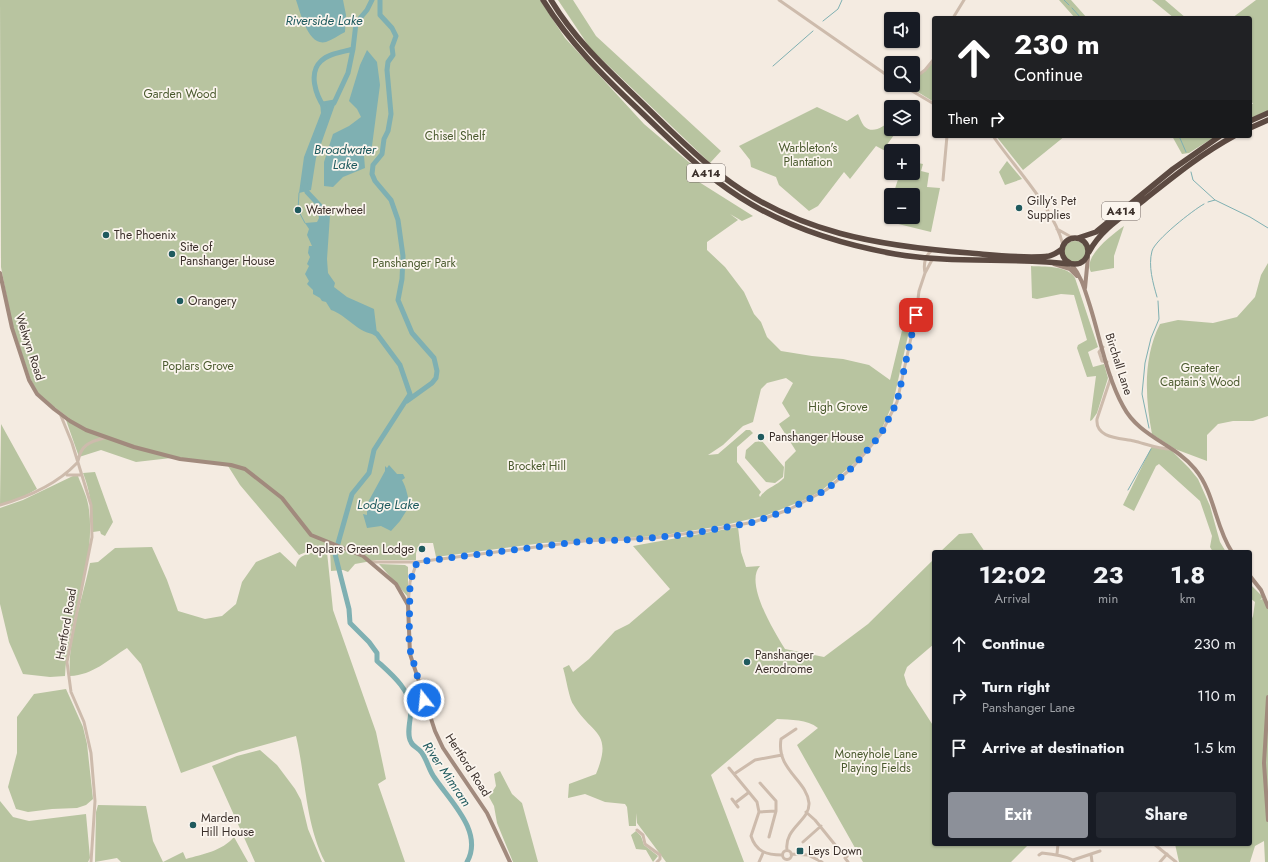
<!DOCTYPE html>
<meta charset="utf-8">
<style>
:root{--surface:#171b24;--page:#242831;--text:#f1f3f6;--muted:#9ea1a6;--accent:#8c9099}
body{margin:0;font-family:Jost,sans-serif;background:var(--page);color:var(--text);height:100vh;display:flex;flex-direction:column;font-size:15px;white-space:nowrap}
*{box-sizing:border-box;margin:0}
p{font-size:13px;color:var(--muted)}
.icon{flex:none;width:22px;height:22px;fill:none;stroke:currentColor;stroke-width:2;stroke-linecap:round;stroke-linejoin:round}
.map{position:relative;flex:1;overflow:hidden}
.drawer{position:absolute;left:932px;top:550px;width:320px;height:296px;display:flex;flex-direction:column;background:var(--surface);border-radius:4px;box-shadow:0 1px 3px #0004}
.drawer>*{flex:none}
.guide{position:absolute;left:932px;top:16px;width:320px;height:122px;border-radius:4px;box-shadow:0 1px 3px #0004;background:#202124;color:#fff;overflow:hidden}
.controls{position:absolute;left:884px;top:12px;display:grid;gap:8px}
.controls a{display:grid;place-items:center;width:36px;height:36px;border-radius:4px;background:var(--surface);box-shadow:0 1px 3px #0004;font-size:20px}
.pin{position:absolute;display:grid;place-items:center;width:34px;height:34px;color:#fff;margin:-17px;border-radius:8px;box-shadow:0 2px 6px #0006}
.me{position:absolute;width:44px;margin:-22px;rotate:344deg;stroke-linejoin:round;filter:drop-shadow(0 0 3px #0008)}
.turn{display:flex;align-items:center;gap:14px;height:84px;padding:0 16px;font-size:18px}
.turn .icon{width:52px;height:52px;stroke-width:2.5}
.turn b{display:block;font-size:28px;line-height:34px}
.then{display:flex;align-items:center;height:38px;padding:0 16px;background:#0003;gap:8px;font-size:15px}
.eta{display:flex;justify-content:space-evenly;align-items:center;height:68px;text-align:center}
.eta b{font-size:24px;font-weight:700;line-height:28px}
.primary-button{display:flex;gap:8px;margin-top:auto;padding:8px 16px}
.primary-button a{flex:1;height:46px;border-radius:4px;background:var(--accent);color:#fff;font-size:16px;font-weight:700;line-height:46px;text-align:center}
.primary-button a+a{background:var(--page);color:var(--text)}
ul{padding:0;list-style:none}
li{display:flex;align-items:center;gap:12px;height:52px;padding:0 16px}
li div{flex:1}
li b{display:block;font-size:15px}
li em{font-style:normal}
.map>svg:first-child{display:block}
</style>
<div class="map">
<svg width="1268" height="862" viewBox="0 0 1268 862">
<rect width="100%" height="100%" fill="#f4ebe1"/>
<!-- green -->
<path fill="#b8c4a0" fill-rule="evenodd" d="M0 0H540L565 38 644 124 697 169 687 178 699 182 753 216 742 221 730 214 738 220 707 242V250L725 267 744 292 754 314 761 322 767 337 781 351 812 356 843 359 869 365 890 380 907 310 913 313 893 403 880 433 858 460 821 491 804 500 767 515 721 526 658 536 543 543 436 557 433 543H420L416 553V560H377L355 564 348 572 343 570 331 571 330 549H313L299 555 240 485 228 466 171 458 136 462 101 450 79 457 66 420 69 418 49 403 38 393 30 378 12 324 1 267ZM786 378 793 383 782 403 790 416 779 424 796 451 785 462 784 478C775 487 767 487 760 497L759 495 761 492 737 462V447L753 433 750 430H746L718 454 708 455 723 445 743 426 753 422 761 389 767 383Z
M558 0H573L596 36 721 151 710 163 590 48Z
M1059 0H1071L1087 18H1075Z
M1152 0H1165L1186 18H1174Z
M1256 0H1268V111L1250 118V104H1253L1250 99V18H1232Z
M934 61V102L908 86 913 85V81Z
M817 107 847 121 858 114C860 118 861 122 864 126 873 135 883 126 891 121V129H901L894 135 886 146 895 151H891V154L876 146 850 179 844 172 818 206 809 211 779 185 776 177 751 167 750 160 739 146Z
M996 136H1065L1023 170Z
M1172 136H1216L1189 153 1182 154Z
M1007 161 1022 179 1005 185 999 172Z
M913 162 923 164 921 171 929 173 927 187 940 188 931 232 886 221 891 203V217H913V195H893L900 173H913Z
M1124 226 1114 256V268L1091 272C1082 257 1113 234 1124 226Z
M1064 252a11 11 0 1 1 22 0a11 11 0 1 1-22 0Z
M1268 263V416L1253 421H1233L1218 424 1207 435V461L1175 449 1152 434C1145 398 1143 357 1160 324L1178 320 1213 323 1237 317 1255 297 1261 275Z
M1031 266C1043 267 1068 265 1075 278L1098 347 1088 352 1093 367 1104 364 1108 378 1097 413 1092 420 1090 421 1096 376 1087 377 1077 348 1078 345 1087 340 1074 295 1061 294 1037 299 1032 298Z
M1 424 37 489 21 498 0 505Z
M762 441 784 467 783 477 775 483 766 482 745 458 746 450 755 442Z
M1152 446 1170 449 1189 468 1198 479 1210 506 1220 542 1226 552H1213L1210 547 1212 536 1200 501 1159 464 1156 466 1134 511 1123 505Z
M95 472 113 522 105 536 101 534 100 531 93 532C92 511 91 493 83 473Z
M75 475 78 476C82 487 88 498 89 510 96 565 68 621 65 676L50 677 23 674 9 642 0 604V508L23 500Z
M738 527 741 552 746 567 760 566C744 583 775 633 785 649L824 657 868 624 934 559V644L907 667 904 675 907 685 934 727V844H1029L1011 862H863L797 745 818 728C807 719 791 720 777 719L711 775 744 862H666L637 823 636 813V826H629L627 807 625 804 605 802 585 794 568 798 569 784 596 774C614 730 591 735 573 704 569 698 566 677 563 668L569 665 573 672 589 659 615 631 629 624 670 589 633 546Z
M972 533 985 552H940L959 534Z
M152 547 167 580 178 611 205 619 222 616 236 604 242 582 256 562 280 552 296 567C297 552 316 552 327 552L333 610 376 732 386 779 378 784 405 862H325C305 823 306 778 296 736L239 752 181 773 141 664 127 648C108 660 93 675 70 676 67 642 83 597 90 563L98 562 115 548Z
M379 564 405 565 408 567V597Z
M1250 584 1263 597 1260 600 1265 598 1268 607V862H1265L1264 841 1255 846 1250 862H1179L1175 844H1250V623L1253 616 1255 602 1250 598Z
M66 689 83 727 87 744 93 799 86 805 77 808 52 809 28 812 16 809 8 787 17 753V717L34 694Z
M260 750 277 765 295 789 301 800 308 829 322 862H255L212 766 237 756Z
M500 771 512 794 522 803 538 862H513L497 823 494 806 489 797 496 786 494 774Z
M0 801 13 817 29 821 86 814 90 858 88 862H0Z
M98 805 146 806 153 841 163 862H121L117 858 95 862 96 812Z
M636 831 641 836 644 845 658 856 653 862 646 850 636 849 631 835Z
M234 837 248 862H163L183 852 186 859C203 854 222 851 234 837Z"/>
<!-- water -->
<path fill="#7fb0b2" d="M296 0H343L346 15 345 32C339 35 332 40 326 42 308 47 300 11 296 0Z
M367 50 377 62 380 85 372 146 364 156 365 168 343 177 333 187 324 186V162L333 134 349 126 361 117 357 109 349 101 360 65Z
M337 99 316 158 311 190 299 193 304 157 321 113 320 102Z
M317 209 328 210 330 215 327 259 328 273 335 283 334 287 347 297 374 309 377 334C359 335 347 315 331 310L326 302 322 301 320 298 313 294V290L307 284 309 281 305 274 309 266 307 264 310 257 308 253 309 246H312L307 235 309 229 305 223 317 222 319 218Z
M389 465 397 474H403L405 478 402 480C407 489 407 495 410 505L400 521 391 531 381 526 367 528 363 514 367 515V504L385 471V466L387 468Z"/>
<g fill="none" stroke-linecap="round" stroke-linejoin="round">
<!-- stream -->
<path stroke="#7fb0b2" stroke-width="1" d="M1064 0 1069 5
M1072 8 1081 18
M823 21 838 9 842 0
M773 66 813 31
M1179 136 1186 152
M1191 172 1193 180 1215 200 1208 202
M299 193 298 210 305 223
M1215 200 1250 217 1268 228
M1157 297C1153 283 1148 266 1152 251 1155 240 1193 210 1204 204
M1149 428 1142 394 1145 363 1151 338 1159 319 1158 301
M1128 490 1151 449"/>
<!-- river -->
<path stroke="#7fb0b2" stroke-width="5" d="M380 0V15L392 28 396 36 392 47 393 55 388 62 387 70 391 114 388 131 384 139 382 154 373 165 372 174 375 181 391 200 398 220 403 256 402 279 398 300 412 333 434 358 437 371 436 378 432 383 407 401
M334 103 348 73 353 49 356 23 367 10 372 0
M324 107C316 95 308 73 321 61 329 53 343 52 353 49
M305 185 307 192 323 209V215
M372 331 377 334 400 365 410 394 374 450 369 473 352 494 335 554 349 609 350 623 369 642 377 653V661C390 673 411 690 411 710 411 718 406 734 411 742 413 747 419 748 422 753 427 760 429 770 434 777 450 801 484 832 467 862"/>
<!-- street -->
<path stroke="#cdbbac" stroke-width="3" d="M779 0 891 78
M953 18 964 0
M913 79 925 70 934 59
M902 85 934 104
M993 136C1015 168 1054 208 1063 245
M943 180 947 136
M1057 229 1073 238
M925 273C923 263 925 256 932 250
M1103 347 1099 352 1102 361 1107 362
M1111 377 1097 419C1095 439 1122 438 1134 441 1146 444 1158 449 1171 449
M61 416 72 443 91 505 92 537 67 662 71 692 84 722 91 753 95 801 91 862
M78 461C81 445 89 442 104 438
M67 475H81
M0 505C28 497 57 484 77 463
M372 562H417L584 541 654 538 705 531 754 522 788 510 826 490 853 467 881 434 897 402 916 315 919 291 925 273 933 258
M408 605 410 582 417 562
M729 768 757 802 759 812 751 836C756 852 767 855 782 855
M734 774 755 760 782 755
M760 783 776 801V811L769 837
M732 799 738 807
M735 803 748 793
M759 812 776 811
M806 812 815 820 836 846
M637 830 643 835 645 844 660 855V859L657 862
M803 842 821 826
M1154 844 1176 862
M787 850C784 828 810 821 809 803 807 780 776 770 781 739L796 729
M782.5 855a4.5 4.5 0 1 1 9 0a4.5 4.5 0 1 1-9 0Z
M791 854 808 855 822 862
M1057 854 1058 844
M1091 854 1100 851
M1039 855 1042 853C1053 854 1063 855 1073 860L1074 862
M1073 860 1091 854 1092 862
M759 862 763 853
M848 862 845 858 852 852
M1160 862 1167 854"/>
<!-- secondary -->
<path stroke="#a18a7d" stroke-width="4" d="M1054 264 1070 269 1077 276
M1072 265C1082 277 1085 291 1090 306 1100 338 1107 377 1123 406 1139 437 1175 444 1195 469 1215 493 1215 527 1232 552
M0 273 12 328 29 380 37 394 54 409 70 421 86 430 134 447 180 459 231 465 245 469 282 498 311 535 363 556 396 584 408 605 410 654 435 731 443 748 487 813 510 862
M1085 288 1088 257
M1250 576 1261 590 1268 607
M1268 697 1264 763 1268 820"/>
<!-- highway -->
<path stroke="#5c4a42" stroke-width="5.5" d="M543 0C569 42 604 77 639 110 665 135 690 160 718 182 769 221 832 243 895 254 953 264 1012 257 1070 264
M551 0C575 40 608 70 641 102 667 127 693 154 722 176 796 233 879 246 970 253 994 255 1026 259 1049 256 1054 255 1058 252 1062 249
M1250 121 1268 113
M1250 128 1268 120
M1062 251a13 13 0 1 1 26 0a13 13 0 1 1-26 0Z
M1078 238 1096 232 1173 169 1220 136
M1089 252C1101 229 1125 215 1144 200 1173 177 1201 154 1234 136"/>
</g>
<g fill="none" stroke-linecap="round" stroke-linejoin="round">
<!-- route -->
<path stroke="#1a73e8" stroke-width="7" stroke-dasharray="0 12.6" d="M424 700 409 646 410 582 417 562 584 541 625 540 684 535 754 522 788 510 826 490 853 467 881 434 897 402 916 315"/>
</g>
<!-- markers -->
<g fill="#1f5a5e" stroke="#fbf5ee" stroke-width="1.5">
<circle cx="1019" cy="208" r="4"/>
<circle cx="298" cy="210" r="4"/>
<circle cx="106" cy="235" r="4"/>
<circle cx="172" cy="254" r="4"/>
<circle cx="180" cy="301" r="4"/>
<circle cx="761" cy="437" r="4"/>
<circle cx="422" cy="549" r="4"/>
<circle cx="747" cy="662" r="4"/>
<circle cx="193" cy="825" r="4"/>
<rect x="796" y="847" width="8" height="8" rx="2"/>
</g>
<g text-anchor="middle" dominant-baseline="central" stroke-width="3.5" stroke-linejoin="round" paint-order="stroke">
<!-- shield labels -->
<g fill="#fbf5ee" stroke="#756b66" stroke-width="1">
<rect x="687" y="164" width="38" height="18" rx="3"/>
<rect x="1102" y="202" width="38" height="18" rx="3"/>
</g>
<g font-size="11" font-weight="bold" fill="#3b302b">
<text x="706" y="173">A414</text>
<text x="1121" y="211">A414</text>
</g>
<!-- park labels -->
<g font-size="12" fill="#4a5a2e" stroke="#fbf5ee">
<text x="180" y="94">Garden Wood</text>
<text x="455" y="136">Chisel Shelf</text>
<text x="808" y="148">Warbleton's<tspan x="808" dy="14">Plantation</tspan></text>
<text x="414" y="263">Panshanger Park</text>
<text x="198" y="366">Poplars Grove</text>
<text x="1200" y="368">Greater<tspan x="1200" dy="14">Captain's Wood</tspan></text>
<text x="838" y="407">High Grove</text>
<text x="537" y="466">Brocket Hill</text>
<text x="876" y="754">Moneyhole Lane<tspan x="876" dy="14">Playing Fields</tspan></text>
</g>
<!-- poi labels -->
<g font-size="12" fill="#3b302b" stroke="#fbf5ee" text-anchor="start">
<text x="1027" y="201">Gilly’s Pet<tspan x="1027" dy="14">Supplies</tspan></text>
<text x="306" y="210">Waterwheel</text>
<text x="114" y="235">The Phoenix</text>
<text x="180" y="247">Site of<tspan x="180" dy="14">Panshanger House</tspan></text>
<text x="188" y="301">Orangery</text>
<text x="769" y="437">Panshanger House</text>
<text x="414" y="549" text-anchor="end">Poplars Green Lodge</text>
<text x="755" y="655">Panshanger<tspan x="755" dy="14">Aerodrome</tspan></text>
<text x="201" y="818">Marden<tspan x="201" dy="14">Hill House</tspan></text>
<text x="808" y="851">Leys Down</text>
</g>
<!-- street labels -->
<g font-size="12" fill="#3b302b" stroke="#fbf5ee">
<text transform="translate(30 347) rotate(72)">Welwyn Road</text>
<text transform="translate(1119 364) rotate(72)">Birchall Lane</text>
<text transform="translate(66 624) rotate(-80)">Hertford Road</text>
<text transform="translate(468 765) rotate(57)">Hertford Road</text>
</g>
<!-- water labels -->
<g font-size="13" font-style="italic" fill="#1f5a5e" stroke="#fbf5ee">
<text x="324" y="20">Riverside Lake</text>
<text x="345" y="149">Broadwater<tspan x="345" dy="15">Lake</tspan></text>
<text x="388" y="504">Lodge Lake</text>
<text transform="translate(447 774) rotate(56)">River Mimram</text>
</g>
</g>
</svg>
<div class="controls">
<a><svg class="icon" aria-label="sound" viewBox="0 0 24 24"><path d="M4 9h4l5-4v14l-5-4H4zM17 9q2 3 0 6"/></svg></a>
<a><svg class="icon" aria-label="search" viewBox="0 0 24 24"><circle cx="10" cy="10" r="6"/><path d="M15 15l6 6"/></svg></a>
<a><svg class="icon" aria-label="layers" viewBox="0 0 24 24"><path d="M12 4l9 5-9 5-9-5zM3 14l9 5 9-5"/></svg></a>
<a>+</a>
<a>−</a>
</div>
<div class="pin" style="left:916px;top:315px;background:#d93025"><svg class="icon" aria-label="arrive" viewBox="0 0 24 24"><path d="M6 21V4h12l-3 4 3 4H6"/></svg></div>
<svg class="me" style="left:424px;top:700px" viewBox="-20 -20 40 40"><circle r="17" fill="#1a73e8" stroke="#fff" stroke-width="3"/><path d="M0-11L8 9 0 5-8 9z" fill="#fff"/></svg>
<div class="guide">
<div class="turn"><svg class="icon" aria-label="ahead" viewBox="0 0 24 24"><path d="M12 20V5M6 11l6-6 6 6"/></svg><div><b>230 m</b>Continue</div></div>
<div class="then">Then<svg class="icon" aria-label="right" viewBox="0 0 24 24"><path d="M7 20v-9h11M14 6l5 5-5 5"/></svg></div>
</div>
<section class="drawer">
<div class="eta">
<div><b>12:02</b><p>Arrival</p></div>
<div><b>23</b><p>min</p></div>
<div><b>1.8</b><p>km</p></div>
</div>
<ul>
<li><svg class="icon" aria-label="ahead" viewBox="0 0 24 24"><path d="M12 20V5M6 11l6-6 6 6"/></svg><div><b>Continue</b></div><em>230 m</em></li>
<li><svg class="icon" aria-label="right" viewBox="0 0 24 24"><path d="M7 20v-9h11M14 6l5 5-5 5"/></svg><div><b>Turn right</b><p>Panshanger Lane</p></div><em>110 m</em></li>
<li><svg class="icon" aria-label="arrive" viewBox="0 0 24 24"><path d="M6 21V4h12l-3 4 3 4H6"/></svg><div><b>Arrive at destination</b></div><em>1.5 km</em></li>
</ul>
<div class="primary-button"><a>Exit</a><a>Share</a></div>
</section>
</div>
